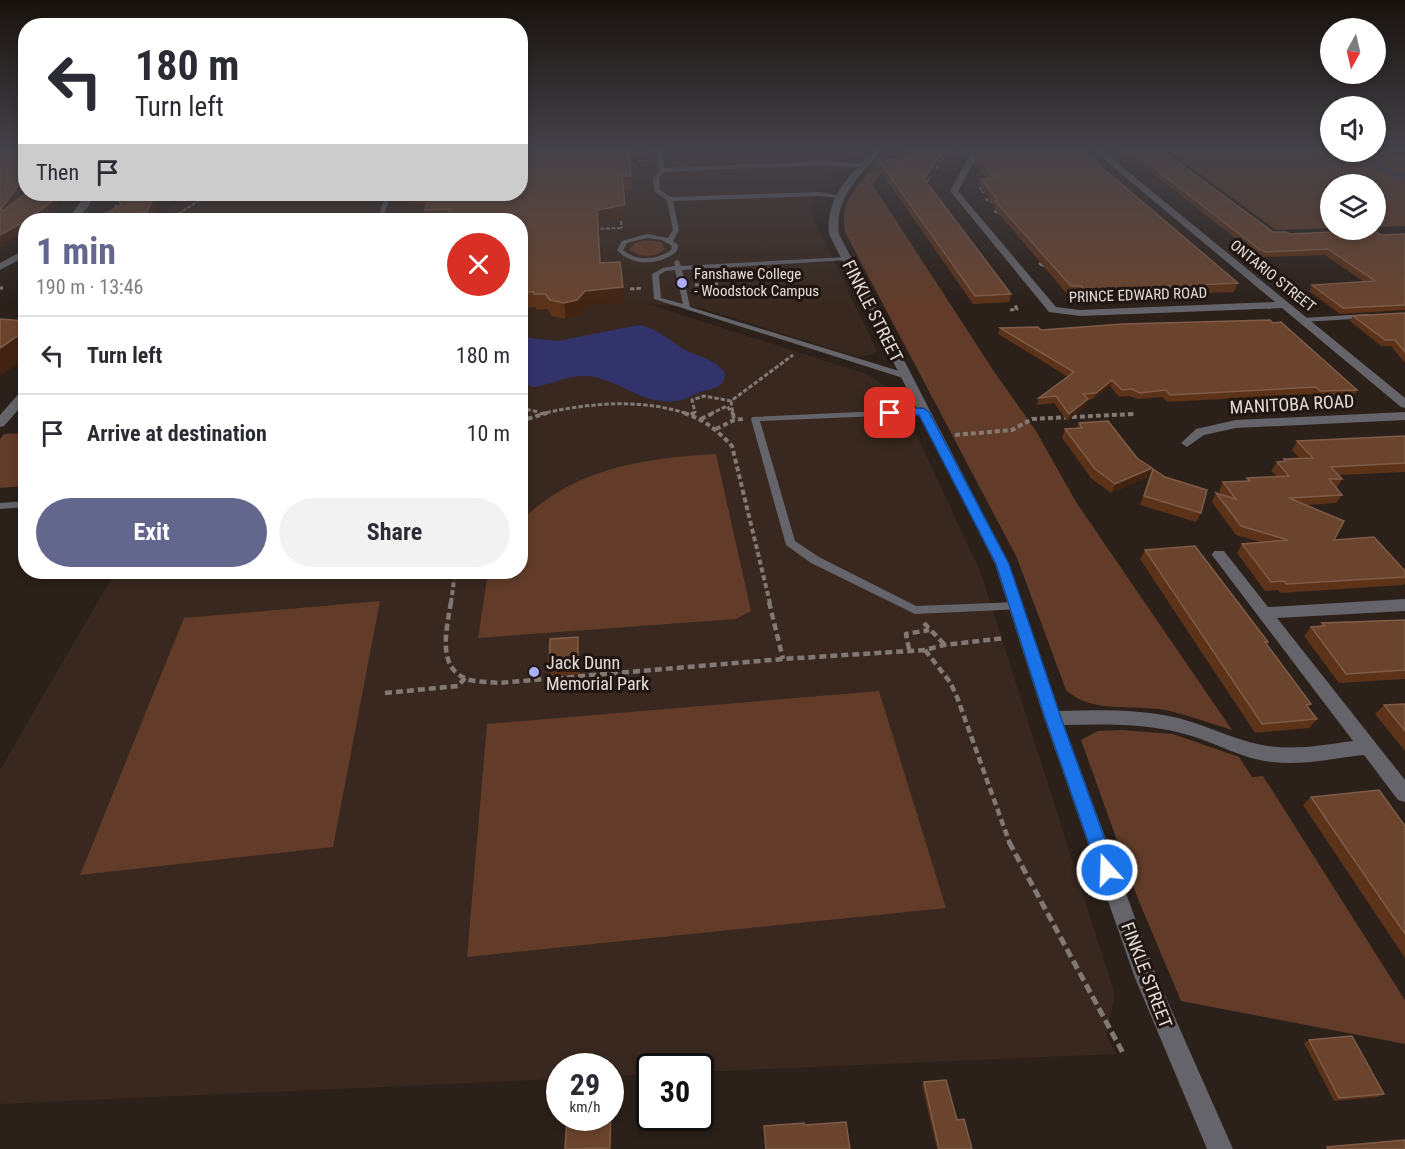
<!DOCTYPE html>
<meta charset="utf-8">
<style>
:root{--surface:#fff;--page:#f2f2f3;--text:#2b2b33;--muted:#7c7c81;--line:#e1e1e2;--accent:#64678d}
body{margin:0;font-family:"Roboto Condensed",sans-serif;background:var(--page);color:var(--text);height:100vh;display:flex;flex-direction:column;font-size:22px;white-space:nowrap}
*{box-sizing:border-box;margin:0}
p{font-size:20px;color:var(--muted)}
.icon{flex:none;width:33px;height:33px;fill:none;stroke:currentColor;stroke-width:2;stroke-linecap:round;stroke-linejoin:round}
.map{position:relative;flex:1;overflow:hidden}
.side{position:absolute;left:18px;top:213px;width:510px;height:366px;display:flex;flex-direction:column;background:var(--surface);border-radius:24px;box-shadow:0 3px 9px #0003}
.side>*{flex:none}
.top-card{position:absolute;left:18px;top:18px;width:510px;height:183px;border-radius:24px;box-shadow:0 3px 9px #0003;background:#fff;color:var(--text);overflow:hidden}
.needle{width:39px;rotate:188deg}
.tools{position:absolute;left:1320px;top:18px;display:grid;gap:12px}
.tools a{display:grid;place-items:center;width:66px;height:66px;border-radius:50%;background:var(--surface);box-shadow:0 3px 9px #0003;font-size:30px}
.speed{position:absolute;left:546px;top:1053px;display:flex;gap:12px;font-size:30px;font-weight:700;text-align:center}
.speed>*{display:grid;place-content:center;width:78px;height:78px;border-radius:50%;background:var(--surface);box-shadow:0 3px 9px #0003;line-height:1}
.speed small{font-size:15px;font-weight:400}
.speed .limit{border:3px solid #111;border-radius:9px;background:#fff;color:#111}
.pin{position:absolute;display:grid;place-items:center;width:51px;height:51px;color:#fff;margin:-26px;border-radius:12px;box-shadow:0 3px 9px #0006}
.me{position:absolute;width:66px;margin:-33px;rotate:340deg;stroke-linejoin:round;filter:drop-shadow(0 0 4px #0008)}
.turn{display:flex;align-items:center;gap:21px;height:126px;padding:0 18px;font-size:27px}
.turn .icon{width:78px;height:78px;stroke-width:2.5}
.turn b{display:block;font-size:42px;line-height:51px}
.then{display:flex;align-items:center;height:57px;padding:0 18px;background:#0003;gap:12px;font-size:22px}
.round{display:grid;place-items:center;flex:none;width:63px;height:63px;border-radius:32px;background:var(--page)}
.headline{display:flex;align-items:center;justify-content:space-between;height:102px;padding:0 18px}
h1{font-size:36px;font-weight:700;line-height:45px;color:var(--accent)}
.cta{display:flex;gap:12px;margin-top:auto;padding:12px 18px}
.cta a{flex:1;height:69px;border-radius:36px;background:var(--accent);color:#fff;font-size:24px;font-weight:700;line-height:69px;text-align:center}
.cta a+a{background:var(--page);color:var(--text)}
ul{padding:0;list-style:none}
li{display:flex;align-items:center;gap:18px;height:78px;padding:0 18px;border-top:2px solid var(--line)}
li div{flex:1}
li b{display:block;font-size:22px}
li em{font-style:normal}
.map>svg:first-child{display:block}
</style>
<div class="map">
<svg width="1405" height="1149" viewBox="0 0 1405 1149">
<rect width="100%" height="100%" fill="#2b201a"/>
<!-- built -->
<path fill="#38281f" d="M521 148H858L833 170 814 198 810 211 877 351 870 355 858 357 700 308 648 304 866 374 897 393 981 573 1115 995 1106 1035 1116 1054 701 1072 700 1066H650L649 1075 611 1076 610 1066H560L559 1079 0 1104V770L115 572H520V220H162L177 202 180 194H520Z"/>
<!-- green -->
<path fill="#623c29" d="M1165 148H1330V152H1376V149L1405 157V226L1376 227V184H1330V228L1276 230Z
M873 168 883 170 873 185 995 373 1036 431 1076 502 1232 730C1210 723 1188 715 1165 710 1132 704 1091 714 1066 690L1017 558 846 234C838 203 855 190 873 168Z
M645 240 661 242 665 249C655 258 641 258 630 250V248L635 243Z
M25 433V486L0 488V439L4 434Z
M716 454 751 611 736 619 478 638 488 572H520L521 521C574 468 644 458 716 454Z
M380 601 333 847 80 875 184 618Z
M879 691 946 908 467 957 487 724Z
M1122 730 1173 734 1239 757 1252 777 1263 776 1405 1000V1044L1181 1001 1138 899 1081 740 1098 731Z"/>
<!-- water -->
<path fill="#33336b" d="M639 325C656 328 667 338 680 347 696 357 714 357 725 373 725 385 717 388 707 390 697 392 687 399 677 401 644 406 618 379 588 376 570 374 551 385 534 387L529 386 521 378V337L558 341Z"/>
<g fill="none" stroke-linecap="round" stroke-linejoin="round">
<!-- stream -->
<path stroke="#33336b" stroke-width="4" d="M1366 156 1380 168 1405 177"/>
<!-- path-far4 -->
<path stroke="#837974" stroke-width="2" stroke-dasharray="4 1.5" stroke-linecap="butt" d="M944 151 951 152 949 154
M637 153H646
M638 161H648
M937 161 944 159
M932 165 938 166 936 169
M926 182 931 177
M982 187 980 188 983 193
M985 199 994 203
M117 205 115 208H121
M994 211 1002 215
M169 220 209 194
M621 221 622 228
M595 229 621 228
M1039 263 1042 266"/>
<!-- path-far3 -->
<path stroke="#837974" stroke-width="3" stroke-dasharray="4.5 2" stroke-linecap="butt" d="M1041 264 1048 267
M695 285 718 284
M0 288H3
M630 289 643 288
M1010 310 1017 309 1015 305
M731 401 733 414
M520 408 539 412
M540 414C589 403 641 398 688 414
M692 414 695 412 692 400 704 396 731 401 793 355
M710 414 727 406 733 414
M1129 414H1134"/>
<!-- path-far2 -->
<path stroke="#837974" stroke-width="4" stroke-dasharray="5 3" stroke-linecap="butt" d="M684 413C705 420 717 430 732 446L770 603
M733 413 734 420
M691 415 694 413
M701 419 713 413
M520 421 547 413
M716 429 734 420 744 419
M955 435 1012 430 1032 419 1134 414
M451 603 455 572"/>
<!-- path-far1 -->
<path stroke="#837974" stroke-width="4.5" stroke-dasharray="7 4" stroke-linecap="butt" d="M451 602C447 628 435 670 470 680 478 682 489 682 498 683L783 659 925 650 944 645 1005 638
M769 602 783 659
M924 623 944 644
M909 649 906 634 929 630
M925 650 950 682 957 697 1010 844
M385 693 458 686 465 678"/>
<!-- path -->
<path stroke="#837974" stroke-width="5" stroke-dasharray="9 4.5" stroke-linecap="butt" d="M1009 842 1123 1053"/>
<!-- lane -->
<path fill="#64646a" fill-rule="evenodd" d="M654 148H660L665 168 822 161 864 164 867 166 864 168 822 165 665 172 659 178 660 190 671 197 819 192 842 196 839 198 819 196 673 201 679 230 673 241 678 245 677 251C661 265 633 267 618 251L617 250 622 241 647 234 668 238 673 230 667 200 654 191 653 178 660 170ZM647 238 662 240 672 246 671 250C657 260 637 262 623 250L627 243Z
M386 194H392L384 214 379 215Z
M846 257 848 258V260L682 270 690 307 909 374V378H903L654 299 652 274 663 268 675 266 674 262 677 260 679 261 681 266ZM675 270 683 304 661 298 659 275 666 271Z
M1366 314H1369V318L1303 322 1299 320 1303 318Z
M923 409 926 410V414L760 421 795 541 819 557 916 606 1017 602 1021 603 1022 606 1021 609 915 614 811 563 786 545 751 419 752 417Z
M26 501V507L0 509V503Z"/>
<!-- street -->
<path fill="#64646a" fill-rule="evenodd" d="M876 148H884C861 175 834 196 839 234L1009 564 1059 711C1096 710 1133 709 1169 716 1201 722 1230 739 1262 745 1292 751 1323 745 1353 741L1212 555 1214 551H1224L1268 607 1405 599V611L1277 618 1405 780V802L1398 800 1364 755C1334 758 1302 766 1272 762 1242 759 1217 743 1188 735 1149 723 1105 724 1064 725L1156 975 1233 1149H1207L1135 978 1044 718 995 564 829 234C825 197 852 173 876 148Z
M974 148H982L958 191 1056 307 1080 310 1275 302 1090 148H1099L1405 398V408L1401 407 1282 308 1080 316 1049 312 950 191Z
M1389 148 1405 149V153L1390 150Z
M87 194H95L88 207 75 220H67Z
M26 249V256L0 270V263Z
M22 390H26V401L4 426 0 427V415Z
M1405 412V420L1236 428 1204 435 1187 447 1181 443 1196 429 1236 420Z"/>
</g>
<!-- wall -->
<path fill="#5c3219" d="M520 148 631 176 632 189 624 190 626 219 598 224 601 263 624 302 587 306 579 315 566 319 552 316 547 309 536 310V307L520 308V220H428L425 210 427 205H410L407 194H520Z
M948 148 926 182 1011 294 1009 302 973 304 876 165 877 158 902 161Z
M961 148H972L967 156Z
M1120 148H1158L1273 232 1290 234 1381 235 1405 234V310L1340 314 1309 291 1312 285 1364 282 1325 255 1263 257 1257 255Z
M977 158 1238 283 1234 292 1082 298 1078 294 1068 295 994 208V205L979 186 981 179 987 178 975 165Z
M161 194 151 220 147 219 120 205 116 196Z
M1405 313V363L1391 346H1381L1350 321 1353 316Z
M1000 328 1041 330 1357 390 1353 397 1316 398 1312 394 1167 402 1163 397 1137 399 1129 396 1119 397 1110 386 1093 399 1087 400 1085 406 1067 421 1054 403 1037 405 1039 398 1068 377 998 334Z
M1079 423 1137 458 1148 477 1111 493 1091 478 1062 438 1065 429 1077 428Z
M1405 436V472L1339 475 1342 479 1337 488 1342 495 1336 503 1306 505 1334 540 1405 571V583L1403 585 1280 593 1278 590 1265 591 1237 553 1242 544 1260 542 1236 535 1212 502 1216 493 1222 495 1219 491 1223 482 1245 481 1247 478 1277 476 1271 471 1277 462H1282L1284 459H1300L1292 450 1297 441Z
M1153 469 1201 513 1196 522 1140 505 1149 478Z
M1145 550 1268 642 1266 643 1311 704 1308 707 1317 719 1309 728 1255 733 1140 559Z
M1405 620V679L1339 683 1304 636 1311 627H1319L1322 623Z
M579 646 580 674 551 677 549 667Z
M1405 704V751L1375 714 1384 705Z
M1311 797 1405 826V958L1303 805Z
M1309 1040 1384 1094 1378 1097 1334 1101 1304 1043Z
M924 1082 957 1120 972 1149H937L922 1085Z"/>
<!-- shaded-wall -->
<path fill="#422311" d="M945 148H948L923 186 924 179Z
M972 148 967 156 969 149Z
M26 175V188L5 217 1 209Z
M55 194H61L59 202 55 210 40 220H26Z
M155 194H161L151 220 147 212Z
M625 205 626 219 598 224 597 210Z
M144 212 147 219 145 220H129Z
M26 220V231L4 243 5 245 0 247V235Z
M623 287 624 302 587 306 579 315 566 319 564 303 585 291Z
M26 330V358L0 376V348Z
M1112 380 1110 386 1093 399 1096 393Z
M1088 399 1085 406 1067 421 1069 414Z
M1152 468 1148 477 1111 493 1115 484Z
M578 637 579 646 580 674 578 665Z
M611 1097 612 1100 610 1149V1148Z"/>
<!-- building -->
<path fill="#6b442e" stroke="#7e5c48" stroke-width="1.5" d="M0 148H26V175L1 209 3 211 26 193 55 194 51 202 27 220 0 235Z
M520 148H628L631 176H622L625 205 597 210 600 263 620 262 623 287 585 291 577 300 564 303 550 300 545 294H534V292H520V220H495L496 215 448 217 450 209 425 210 430 194H520Z
M913 148H945L924 179 1011 294 975 296 877 158 902 161Z
M981 148H1074L1075 149H1080L1238 283 1084 290 1081 286H1071L995 201 998 200 981 179 995 178 977 158Z
M1128 148H1158L1273 232H1286L1290 234 1373 230 1381 235 1405 234V305L1343 308 1312 285 1375 281 1328 249 1266 252 1259 249Z
M118 194H155L147 212H144L129 220H94L121 205 116 196Z
M1405 313V352L1395 340H1385L1353 316Z
M0 319 26 321V323L23 325H26V330L0 348Z
M1270 320 1273 323 1281 322 1357 390 1320 391 1316 387 1170 395 1166 390 1140 393 1132 389 1122 390 1112 380 1096 393 1083 394 1088 399 1069 414 1056 396 1039 398 1074 372 1000 328 1038 327 1041 330 1123 324Z
M1108 421 1137 458 1152 468 1115 484 1095 469 1065 429 1082 428 1079 423Z
M1405 436V463L1331 467 1342 479H1329L1342 495 1289 498 1344 521 1334 540 1374 537 1405 571V577L1286 584 1284 581 1271 582 1242 544 1288 540 1241 526 1216 493 1236 499 1223 482 1250 481 1247 478 1289 476 1277 462 1286 461 1284 459 1313 458 1297 441Z
M1153 469 1165 477 1207 490 1201 513 1144 496Z
M1195 546 1268 642H1265L1311 704 1306 705 1317 719 1262 724 1145 550Z
M1405 620V670L1346 674 1311 627 1325 626 1322 623Z
M578 637V665L549 667 550 639Z
M1405 704V731L1384 705Z
M1379 790 1405 826V934L1311 797Z
M1352 1036 1384 1094 1339 1098 1309 1040Z
M946 1080 957 1120 964 1119 972 1149H939L924 1082Z
M610 1097H611L610 1148 565 1149 567 1118H610Z
M846 1122 850 1149H766L764 1126 804 1123V1125Z
M1405 1140V1149H1328L1327 1147Z"/>
<!-- sky -->
<linearGradient id="sky" x2="0" y2="1"><stop stop-color="#18120e"/><stop offset="0.48" stop-color="#444249"/><stop offset="1" stop-color="#444249" stop-opacity="0"/></linearGradient>
<rect width="1405" height="309" fill="url(#sky)"/>
<!-- route -->
<path fill="#1a73e8" stroke="#114b97" stroke-width="1.5" d="M923 408 929 412 1009 564 1061 718 1116 870 1114 876 1107 878 1101 876 1098 870 1045 718 996 564 919 415 890 416 885 413 890 409Z"/>
<!-- markers -->
<g fill="#aab0fb" stroke="#211611" stroke-width="2">
<circle cx="682" cy="283" r="6"/>
<circle cx="534" cy="672" r="6"/>
</g>
<g text-anchor="middle" dominant-baseline="central" stroke-width="6" stroke-linejoin="round" paint-order="stroke">
<!-- far-poi labels -->
<g font-size="15" fill="#e4dcd8" stroke="#211611" text-anchor="start">
<text x="694" y="274">Fanshawe College<tspan x="694" dy="17">- Woodstock Campus</tspan></text>
</g>
<!-- far-street labels -->
<g font-size="15" fill="#e4dcd8" stroke="#211611">
<text transform="translate(1273 276) rotate(39)">ONTARIO STREET</text>
<text transform="translate(1138 295) rotate(-2)">PRINCE EDWARD ROAD</text>
</g>
<!-- street labels -->
<g font-size="18" fill="#e4dcd8" stroke="#211611">
<text transform="translate(873 311) rotate(63)">FINKLE STREET</text>
<text transform="translate(1292 404) rotate(-3)">MANITOBA ROAD</text>
<text transform="translate(1147 975) rotate(69)">FINKLE STREET</text>
</g>
<!-- poi labels -->
<g font-size="18" fill="#e4dcd8" stroke="#211611" text-anchor="start">
<text x="546" y="662">Jack Dunn<tspan x="546" dy="21">Memorial Park</tspan></text>
</g>
</g>
</svg>
<div class="tools">
<a><svg class="needle" viewBox="-14 -14 28 28"><path d="M0-13l5 13h-10z" fill="#e53935"/><path d="M0 13l5-13h-10z" fill="#7c7c81"/></svg></a>
<a><svg class="icon" aria-label="sound" viewBox="0 0 24 24"><path d="M4 9h4l5-4v14l-5-4H4zM17 9q2 3 0 6"/></svg></a>
<a><svg class="icon" aria-label="layers" viewBox="0 0 24 24"><path d="M12 4l9 5-9 5-9-5zM3 14l9 5 9-5"/></svg></a>
</div>
<div class="speed"><div>29<small>km/h</small></div><div class="limit">30</div></div>
<div class="pin" style="left:890px;top:413px;background:#d93025"><svg class="icon" aria-label="arrive" viewBox="0 0 24 24"><path d="M6 21V4h12l-3 4 3 4H6"/></svg></div>
<svg class="me" style="left:1107px;top:870px" viewBox="-20 -20 40 40"><circle r="17" fill="#1a73e8" stroke="#fff" stroke-width="3"/><path d="M0-11L8 9 0 5-8 9z" fill="#fff"/></svg>
<div class="top-card">
<div class="turn"><svg class="icon" aria-label="left" viewBox="0 0 24 24"><path d="M17 20v-9H6M10 6l-5 5 5 5"/></svg><div><b>180 m</b>Turn left</div></div>
<div class="then">Then<svg class="icon" aria-label="arrive" viewBox="0 0 24 24"><path d="M6 21V4h12l-3 4 3 4H6"/></svg></div>
</div>
<section class="side">
<div class="headline"><div><h1>1 min</h1><p>190 m · 13:46</p></div><a class="round" style="background:#d93025;color:#fff"><svg class="icon" aria-label="close" viewBox="0 0 24 24"><path d="M6 6l12 12M18 6L6 18"/></svg></a></div>
<ul>
<li><svg class="icon" aria-label="left" viewBox="0 0 24 24"><path d="M17 20v-9H6M10 6l-5 5 5 5"/></svg><div><b>Turn left</b></div><em>180 m</em></li>
<li><svg class="icon" aria-label="arrive" viewBox="0 0 24 24"><path d="M6 21V4h12l-3 4 3 4H6"/></svg><div><b>Arrive at destination</b></div><em>10 m</em></li>
</ul>
<div class="cta"><a>Exit</a><a>Share</a></div>
</section>
</div>
